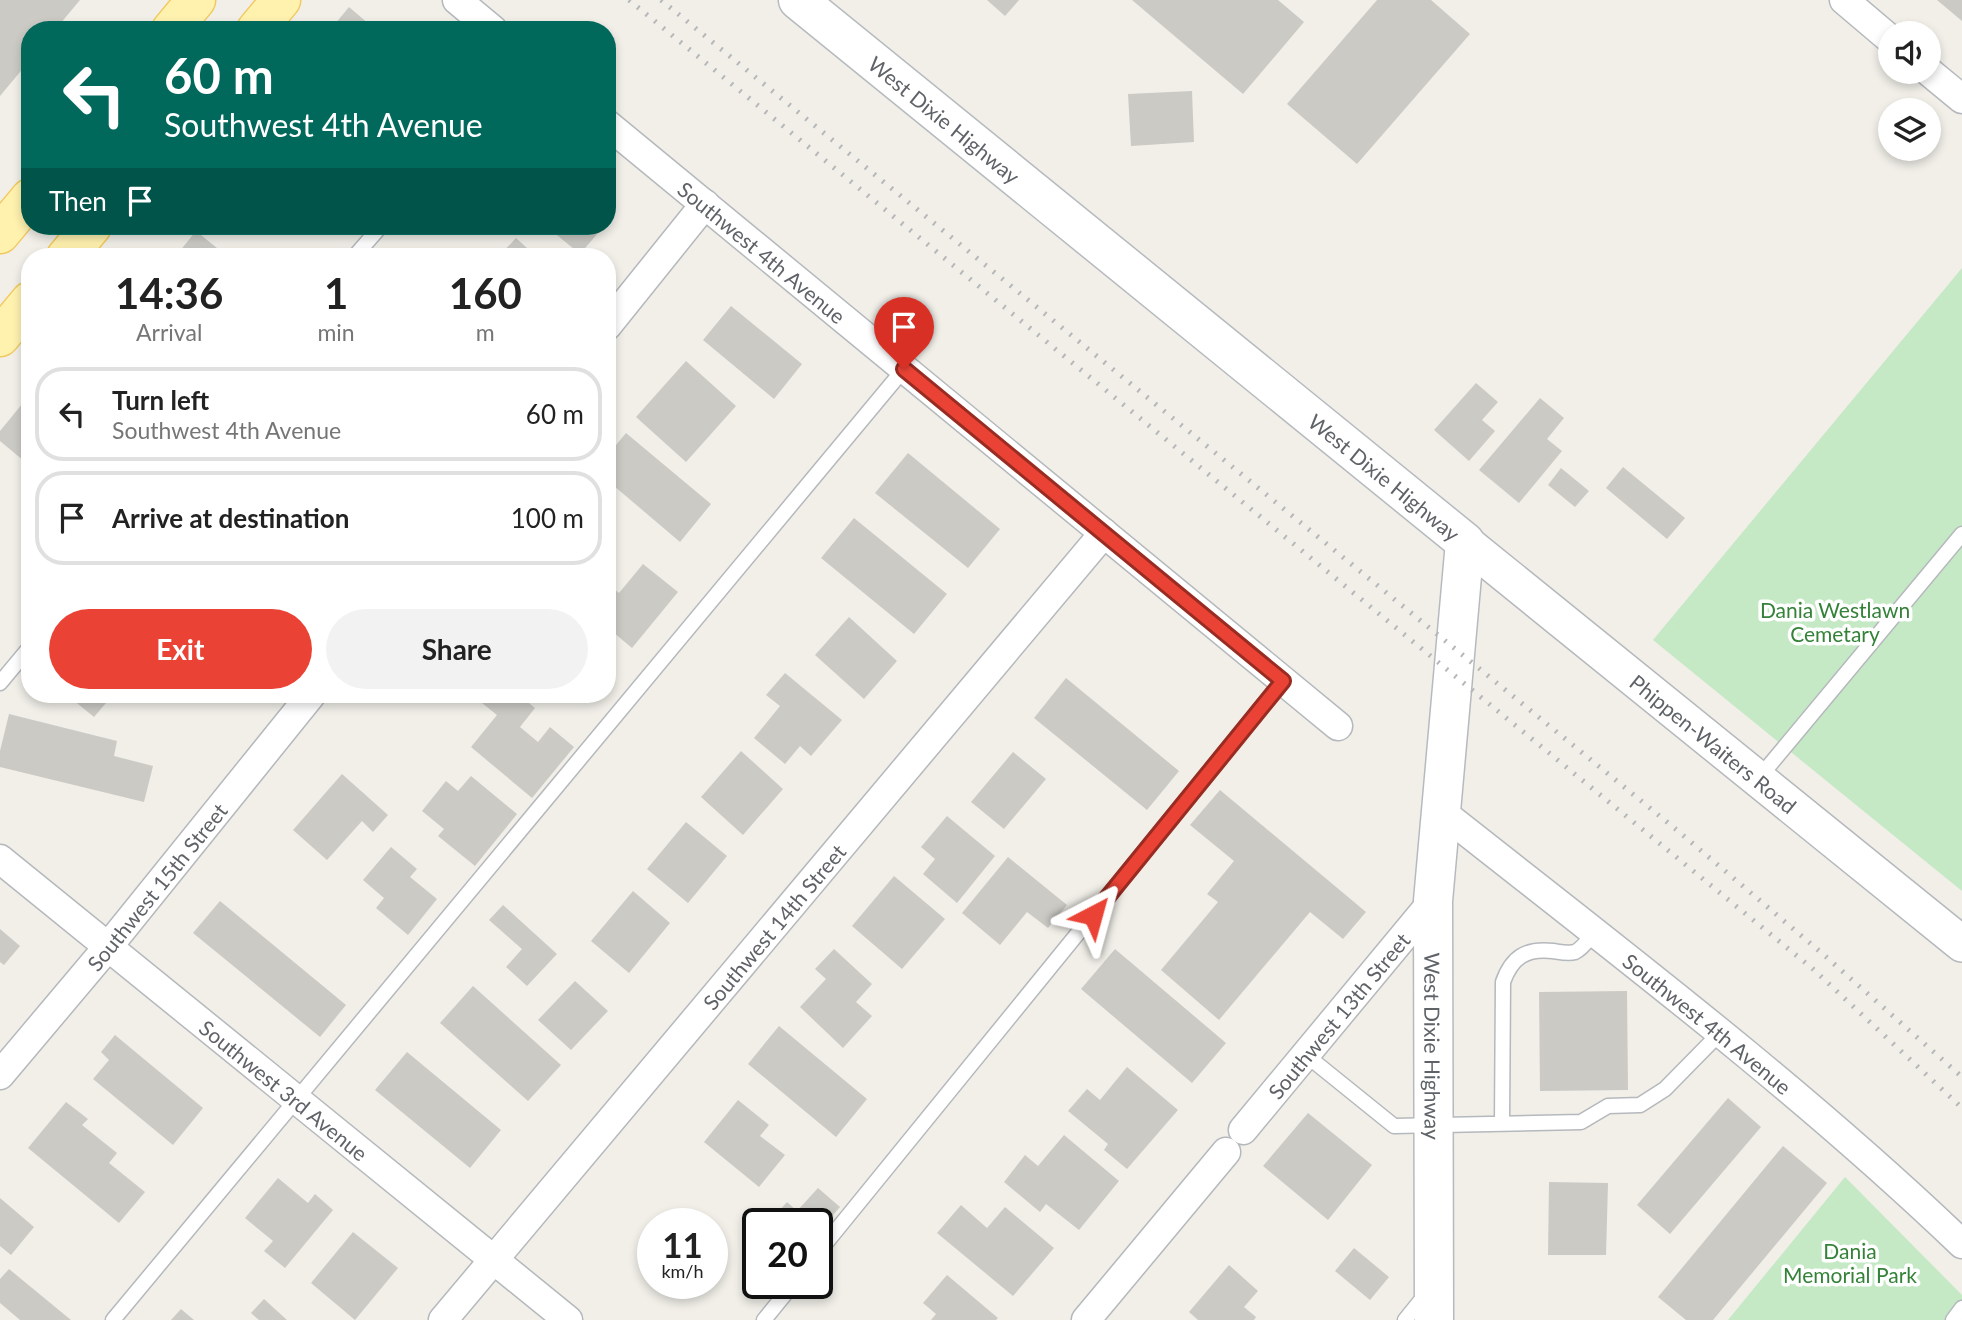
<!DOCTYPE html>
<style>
:root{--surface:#fff;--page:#f2f2f2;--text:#222;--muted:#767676;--line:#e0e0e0;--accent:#ea4335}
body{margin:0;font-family:Lato,sans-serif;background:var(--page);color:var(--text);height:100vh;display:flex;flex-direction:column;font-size:26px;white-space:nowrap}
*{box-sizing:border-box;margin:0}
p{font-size:23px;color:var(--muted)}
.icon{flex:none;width:38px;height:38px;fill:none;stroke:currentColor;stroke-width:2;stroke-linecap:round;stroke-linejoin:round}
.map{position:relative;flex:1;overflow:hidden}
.panel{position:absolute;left:21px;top:248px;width:595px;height:455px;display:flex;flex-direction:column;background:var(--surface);border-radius:28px;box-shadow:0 4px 10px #0003}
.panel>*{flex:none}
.guide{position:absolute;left:21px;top:21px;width:595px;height:214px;border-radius:28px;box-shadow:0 4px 10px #0003;background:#00695c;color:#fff;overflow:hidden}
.controls{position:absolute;left:1878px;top:21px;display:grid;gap:14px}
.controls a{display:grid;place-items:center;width:63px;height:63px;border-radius:50%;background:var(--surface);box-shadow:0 4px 10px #0003;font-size:35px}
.speed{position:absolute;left:637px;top:1208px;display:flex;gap:14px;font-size:35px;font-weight:700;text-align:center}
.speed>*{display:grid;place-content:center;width:91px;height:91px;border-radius:50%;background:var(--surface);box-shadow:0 4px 10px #0003;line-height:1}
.speed small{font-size:18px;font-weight:400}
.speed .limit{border:4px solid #111;border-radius:10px;background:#fff;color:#111}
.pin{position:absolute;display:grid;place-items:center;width:60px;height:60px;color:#fff;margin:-72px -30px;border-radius:50% 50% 50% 0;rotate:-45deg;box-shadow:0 0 7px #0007}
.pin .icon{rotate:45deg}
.me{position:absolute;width:77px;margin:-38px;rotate:39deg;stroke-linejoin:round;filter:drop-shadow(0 0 5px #0008)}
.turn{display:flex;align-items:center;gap:24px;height:147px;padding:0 28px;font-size:32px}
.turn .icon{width:91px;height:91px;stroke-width:2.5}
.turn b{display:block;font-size:49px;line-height:60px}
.then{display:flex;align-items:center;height:66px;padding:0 28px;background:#0003;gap:14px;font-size:26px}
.eta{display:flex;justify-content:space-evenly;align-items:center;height:119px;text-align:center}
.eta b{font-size:42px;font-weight:700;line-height:49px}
.action{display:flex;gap:14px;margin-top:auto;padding:14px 28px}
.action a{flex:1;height:80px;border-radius:42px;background:var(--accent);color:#fff;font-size:28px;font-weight:700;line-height:80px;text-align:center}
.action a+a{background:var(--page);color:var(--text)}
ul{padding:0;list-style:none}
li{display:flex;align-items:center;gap:21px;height:94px;margin:0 14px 10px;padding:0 14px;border:4px solid var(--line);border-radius:28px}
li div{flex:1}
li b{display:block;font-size:26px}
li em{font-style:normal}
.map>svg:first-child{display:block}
</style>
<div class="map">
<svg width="1962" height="1320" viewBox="0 0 1962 1320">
<rect width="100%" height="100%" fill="#f1efe8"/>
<!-- green -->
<path fill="#c5e8c5" d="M1962 268V891L1653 640Z
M1845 1177 1962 1295V1320H1728Z"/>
<!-- building -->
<path fill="#cccac5" d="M0 0H80L55 30H30V60L0 96Z
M987 0H1019L1005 16Z
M1132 0H1278L1304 22 1243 94Z
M1377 0H1431L1470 34 1357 164 1287 104Z
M1937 0H1962V21Z
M349 7 376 30H330Z
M1192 91 1194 142 1131 146 1128 94Z
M546 226H604L580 254Z
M196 231 228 257H175Z
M516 238 537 257H498Z
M731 306 802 364 774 399 703 340Z
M686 361 736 406 686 462 636 417Z
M1476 383 1498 402 1482 420 1495 431 1469 461 1434 430Z
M27 398 30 400V466L0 441V431Z
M1540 398 1564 418 1547 439 1562 451 1519 503 1479 470Z
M626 433 711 504 680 542 607 480V456Z
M908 453 1000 529 968 568 875 493Z
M1623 467 1685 518 1667 539 1606 488Z
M1561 468 1589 491 1575 507 1548 485Z
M854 518 947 594 914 634 821 558Z
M643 564 678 592 632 648 607 627V583L619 593Z
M849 617 897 661 864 699 815 655Z
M785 673 842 720 811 756 800 746 785 764 754 738 780 706 766 695Z
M1066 678 1179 771 1147 810 1034 718Z
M67 695H111L112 696 94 717Z
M489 695H519L535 708 520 727 538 742 550 727 574 747 532 798 471 747 497 715 482 703Z
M9 714 117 741 114 756 153 766 144 802 0 767V751Z
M741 751 783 789 743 835 701 797Z
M1013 752 1046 779 1004 829 971 802Z
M342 774 388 815 373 832 362 821 327 860 293 830Z
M471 776 517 814 475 866 438 836 444 829 422 811 446 781 458 791Z
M1220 790 1366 912 1343 939 1310 912 1219 1020 1161 970 1218 902 1207 894 1234 861 1190 825Z
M947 816 995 856 957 903 923 874 935 859 921 847Z
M686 822 727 856 688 903 647 869Z
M391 847 417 869 410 877 437 899 408 935 376 908 384 898 363 880Z
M1008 857 1067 905 1048 928 1027 912 1000 945 962 913Z
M894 876 945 919 902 969 852 926Z
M633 891 670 923 629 973 591 941Z
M220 901 346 1005 320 1037 193 933Z
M503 905 557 954 527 986 506 967 522 949 489 920Z
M0 929 20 946 4 965 0 962Z
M834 949 872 984 856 1002 872 1016 843 1048 800 1007 826 979 815 969Z
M1115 949 1226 1043 1192 1083 1081 989Z
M575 981 608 1011 571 1050 538 1020Z
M473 986 561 1065 528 1101 440 1023Z
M1627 991 1628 1090 1540 1091 1539 992Z
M779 1026 867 1099 836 1137 748 1064Z
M115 1035 203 1108 173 1145 93 1079 109 1060 101 1052Z
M407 1052 501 1130 470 1168 375 1090Z
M1127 1067 1178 1110 1127 1169 1104 1150 1108 1144 1068 1111 1087 1089 1100 1100Z
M1728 1098 1761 1127 1670 1234 1637 1205Z
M738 1100 769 1125 760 1136 785 1155 759 1187 704 1142Z
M66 1102 88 1119 82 1125 117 1153 109 1163 145 1192 119 1223 28 1148Z
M1308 1113 1372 1165 1328 1220 1263 1166Z
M1064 1135 1119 1181 1079 1230 1046 1204 1040 1212 1004 1182 1025 1155 1038 1166Z
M1783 1146 1827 1183 1713 1320H1686L1658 1297Z
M278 1178 308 1203 315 1194 333 1210 285 1268 264 1251 273 1241 245 1218Z
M1549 1182 1608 1183 1606 1255H1548Z
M818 1188 840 1207 817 1233V1223H775L771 1220 787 1202 797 1211Z
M0 1198 34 1227 11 1255 0 1246Z
M961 1205 987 1228 1005 1207 1054 1248 1013 1296 937 1233Z
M353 1232 398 1268 355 1320 311 1283Z
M1354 1248 1389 1277 1370 1300 1335 1271Z
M1229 1265 1258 1291 1244 1307 1256 1317 1254 1320H1198L1189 1312Z
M9 1269 71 1320H20L0 1303V1279Z
M947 1275 998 1318 996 1320H931L936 1314 923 1303Z
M264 1299 287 1320H259L251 1313Z
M181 1309 194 1320H171Z"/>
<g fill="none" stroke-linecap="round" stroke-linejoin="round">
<defs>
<path id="service" d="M354 257 381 226
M0 683 30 647
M1758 779 1962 534
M1306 1055 1394 1126 1581 1122 1608 1106 1640 1105 1665 1089 1720 1033
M1502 1123 1503 982C1512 957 1526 948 1553 951 1560 952 1568 954 1575 952 1582 949 1589 939 1594 933
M817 1254 1283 681
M113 1320 904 369
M764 1320 794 1283
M1405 1320 1426 1294
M1953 1320 1962 1308"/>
<g id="minor">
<path d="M457 0 493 30"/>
<path d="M1844 0 1890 39"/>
<path d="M1928 71 1962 99"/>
<path id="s1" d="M607 124 1338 726"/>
<path d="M607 326 705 204"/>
<path id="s2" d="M1443 813C1619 952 1799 1088 1962 1244"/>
<path id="s3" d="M0 859 568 1320"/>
<path id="s4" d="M0 1075 107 948 311 695"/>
<path id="s5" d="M1243 1130 1433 901"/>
<path id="s6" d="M443 1320 1104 533"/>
<path d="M1086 1320 1226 1152"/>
</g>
<g id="tertiary">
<path id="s7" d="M1465 542 1962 944"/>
</g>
<g id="secondary">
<path id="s8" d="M798 0 1465 542 1433 901 1434 1320"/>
</g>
<path id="primary" d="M171 30 196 0
M256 30 281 0
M0 234 30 198
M66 257 92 226
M0 337 30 301"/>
</defs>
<!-- service casing -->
<use href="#service" stroke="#b5b8bc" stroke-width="17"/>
<!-- minor casing -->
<use href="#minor" stroke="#b5b8bc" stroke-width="31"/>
<!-- tertiary casing -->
<use href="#tertiary" stroke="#b5b8bc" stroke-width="38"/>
<!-- secondary casing -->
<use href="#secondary" stroke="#b6babf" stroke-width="41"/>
<!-- primary casing -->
<use href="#primary" stroke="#f2c960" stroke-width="41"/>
<!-- service -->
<use href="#service" stroke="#fff" stroke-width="14"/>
<!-- minor -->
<use href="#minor" stroke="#fff" stroke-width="28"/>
<!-- tertiary -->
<use href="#tertiary" stroke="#fff" stroke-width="35"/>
<!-- secondary -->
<use href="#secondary" stroke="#fff" stroke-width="38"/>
<!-- primary -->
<use href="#primary" stroke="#fff2af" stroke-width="38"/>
<!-- rail -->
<path stroke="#b6b7b8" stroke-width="5" stroke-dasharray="2 9" stroke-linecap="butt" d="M629 0 1813 969 1962 1108
M661 0 1678 831 1824 955 1962 1077"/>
</g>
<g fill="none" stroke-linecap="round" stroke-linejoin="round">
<defs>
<path id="route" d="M904 369 1283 681 1093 915"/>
</defs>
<!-- route casing -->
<use href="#route" stroke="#982c22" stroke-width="18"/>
<!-- route -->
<use href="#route" stroke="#ea4335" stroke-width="12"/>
</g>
<g text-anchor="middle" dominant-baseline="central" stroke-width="7" stroke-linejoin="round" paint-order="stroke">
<!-- street labels -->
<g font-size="21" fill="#5f6368" stroke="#fff">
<text stroke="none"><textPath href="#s8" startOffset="189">West Dixie Highway</textPath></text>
<text stroke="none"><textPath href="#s1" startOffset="201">Southwest 4th Avenue</textPath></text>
<text stroke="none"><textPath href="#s8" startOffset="756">West Dixie Highway</textPath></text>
<text stroke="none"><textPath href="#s7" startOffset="320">Phippen-Waiters Road</textPath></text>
<text stroke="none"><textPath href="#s4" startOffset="245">Southwest 15th Street</textPath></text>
<text stroke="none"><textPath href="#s6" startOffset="514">Southwest 14th Street</textPath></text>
<text stroke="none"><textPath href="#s5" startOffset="149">Southwest 13th Street</textPath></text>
<text stroke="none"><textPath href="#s2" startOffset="338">Southwest 4th Avenue</textPath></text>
<text stroke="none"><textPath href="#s8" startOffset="1365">West Dixie Highway</textPath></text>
<text stroke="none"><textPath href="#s3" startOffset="366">Southwest 3rd Avenue</textPath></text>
</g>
<!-- park labels -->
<g font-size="21" fill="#348238" stroke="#fff">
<text x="1835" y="609">Dania Westlawn<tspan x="1835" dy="24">Cemetary</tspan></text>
<text x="1850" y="1250">Dania<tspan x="1850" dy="24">Memorial Park</tspan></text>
</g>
</g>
</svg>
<div class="controls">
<a><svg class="icon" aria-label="sound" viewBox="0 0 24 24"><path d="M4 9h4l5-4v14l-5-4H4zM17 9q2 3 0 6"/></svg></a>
<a><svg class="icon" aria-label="layers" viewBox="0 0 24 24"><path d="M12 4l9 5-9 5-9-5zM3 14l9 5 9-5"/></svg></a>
</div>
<div class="speed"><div>11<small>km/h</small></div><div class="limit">20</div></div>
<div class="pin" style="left:904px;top:369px;background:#d93025"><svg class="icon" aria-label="arrive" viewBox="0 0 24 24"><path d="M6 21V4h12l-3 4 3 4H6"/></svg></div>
<svg class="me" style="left:1093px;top:915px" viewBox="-20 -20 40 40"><path d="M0-17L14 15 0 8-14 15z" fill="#ea4335" stroke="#fff" stroke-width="4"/></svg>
<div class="guide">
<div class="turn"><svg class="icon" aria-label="left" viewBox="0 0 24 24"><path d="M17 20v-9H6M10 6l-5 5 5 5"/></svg><div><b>60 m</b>Southwest 4th Avenue</div></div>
<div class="then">Then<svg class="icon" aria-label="arrive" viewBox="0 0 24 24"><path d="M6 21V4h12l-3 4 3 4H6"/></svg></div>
</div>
<section class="panel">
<div class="eta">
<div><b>14:36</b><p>Arrival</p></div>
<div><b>1</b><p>min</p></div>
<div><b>160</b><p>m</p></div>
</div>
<ul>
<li><svg class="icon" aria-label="left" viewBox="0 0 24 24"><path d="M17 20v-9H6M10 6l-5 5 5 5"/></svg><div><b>Turn left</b><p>Southwest 4th Avenue</p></div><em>60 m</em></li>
<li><svg class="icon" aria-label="arrive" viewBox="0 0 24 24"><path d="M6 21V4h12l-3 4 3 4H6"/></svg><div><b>Arrive at destination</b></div><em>100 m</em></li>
</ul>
<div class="action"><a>Exit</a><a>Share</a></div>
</section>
</div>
